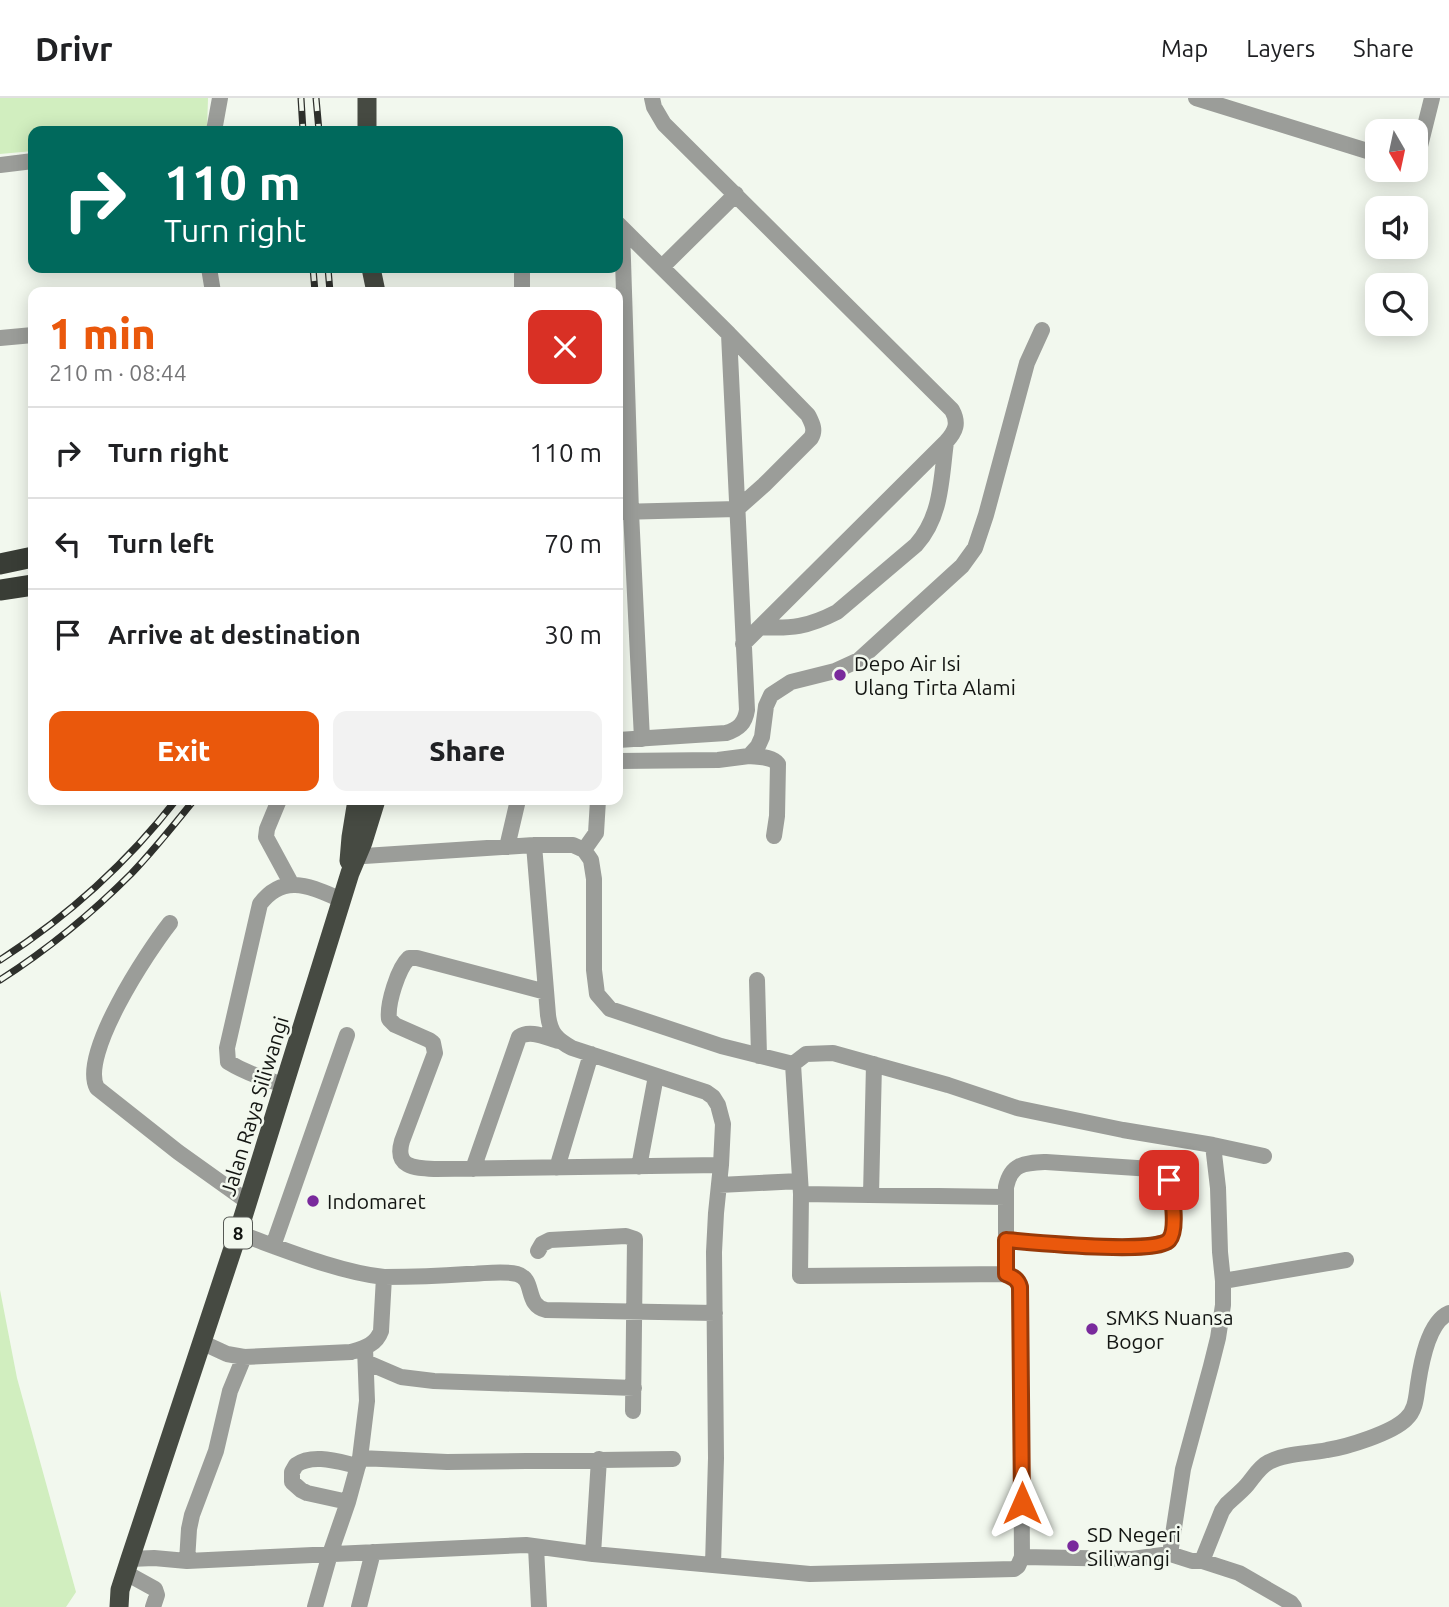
<!DOCTYPE html>
<meta charset="utf-8">
<style>
:root{--surface:#fff;--page:#f2f2f2;--text:#202124;--muted:#757577;--line:#e0e0e0;--accent:#ea580c}
body{margin:0;font-family:Ubuntu,sans-serif;background:var(--page);color:var(--text);height:100vh;display:flex;flex-direction:column;font-size:26px;white-space:nowrap}
*{box-sizing:border-box;margin:0}
p{font-size:23px;color:var(--muted)}
.icon{flex:none;width:38px;height:38px;fill:none;stroke:currentColor;stroke-width:2;stroke-linecap:round;stroke-linejoin:round}
.map{position:relative;flex:1;overflow:hidden}
.drawer{position:absolute;left:28px;top:189px;width:595px;height:518px;display:flex;flex-direction:column;background:var(--surface);border-radius:14px;box-shadow:0 4px 18px #0003}
.drawer>*{flex:none}
.top-card{position:absolute;left:28px;top:28px;width:595px;height:147px;border-radius:14px;box-shadow:0 4px 18px #0003;background:#00695c;color:#fff;overflow:hidden}
.needle{width:46px;rotate:171deg}
.buttons{position:absolute;left:1365px;top:21px;display:grid;gap:14px}
.buttons a{display:grid;place-items:center;width:63px;height:63px;border-radius:14px;background:var(--surface);box-shadow:0 4px 18px #0003;font-size:35px}
.pin{position:absolute;display:grid;place-items:center;width:60px;height:60px;color:#fff;margin:-30px;border-radius:14px;box-shadow:0 4px 10px #0006}
.me{position:absolute;width:77px;margin:-38px;rotate:0deg;stroke-linejoin:round;filter:drop-shadow(0 0 5px #0008)}
.turn{display:flex;align-items:center;gap:24px;height:147px;padding:0 21px;font-size:32px}
.turn .icon{width:91px;height:91px;stroke-width:2.5}
.turn b{display:block;font-size:49px;line-height:60px}
.round{display:grid;place-items:center;flex:none;width:74px;height:74px;border-radius:14px;background:var(--page)}
.summary{display:flex;align-items:center;justify-content:space-between;height:119px;padding:0 21px}
h1{font-size:42px;font-weight:800;line-height:52px;color:var(--accent)}
.button{display:flex;gap:14px;margin-top:auto;padding:14px 21px}
.button a{flex:1;height:80px;border-radius:14px;background:var(--accent);color:#fff;font-size:28px;font-weight:800;line-height:80px;text-align:center}
.button a+a{background:var(--page);color:var(--text)}
ul{padding:0;list-style:none}
li{display:flex;align-items:center;gap:21px;height:91px;padding:0 21px;border-top:2px solid var(--line)}
li div{flex:1}
li b{display:block;font-size:26px}
li em{font-style:normal}
header{display:flex;align-items:center;gap:42px;box-sizing:border-box;height:98px;padding:0 35px;background:var(--surface);border-bottom:2px solid var(--line)}
header strong{font-size:33px}
nav{display:flex;gap:38px;margin-inline-start:auto;font-size:24px}
.map>svg:first-child{display:block}
</style>
<header>
<strong>Drivr</strong>
<nav><a>Map</a><a>Layers</a><a>Share</a></nav>
</header>
<div class="map">
<svg width="1449" height="1509" viewBox="0 0 1449 1509">
<rect width="100%" height="100%" fill="#f2f8ee"/>
<!-- green -->
<path fill="#d1eebf" d="M0 0H208L207 33H33V53L0 56Z
M0 1192 17 1280 76 1494 66 1509H0Z"/>
<g fill="none" stroke-linecap="round" stroke-linejoin="round">
<!-- minor -->
<path stroke="#9b9d99" stroke-width="16" d="M652 0 654 9 664 26 952 312C959 325 956 333 946 344L743 546
M1196 0 1377 56
M214 33 220 0
M1416 57 1420 48 1432 0
M0 67 33 63
M618 126 729 236 747 612C745 625 739 631 726 635L618 642
M622 131 631 414 642 641
M662 169 736 96
M209 170 213 194
M522 170V194
M0 240 33 237
M618 414 737 411 764 387 811 340C816 332 812 325 808 317L729 236
M760 529C791 531 808 529 837 514L916 447C942 418 941 381 946 344
M749 658C759 659 772 658 778 666L777 718 774 738
M618 663 718 662 749 658 758 648 762 639 766 608 771 597 791 584 835 573 859 562 962 468 975 450 986 417 1027 265 1042 232
M279 702 267 731 266 739 292 787
M534 747 548 917C550 935 557 942 572 950L706 994 713 999 718 1007 723 1026 721 1067 716 1115 714 1154 716 1360 713 1467
M507 749 518 702
M584 752 596 735 598 702
M170 825C148 853 79 957 97 990L178 1054 248 1104
M757 882 759 958
M546 894 417 860H409C398 870 387 906 389 921L395 927 429 942 433 945 435 955 402 1043C394 1070 415 1070 436 1071L721 1067
M793 966 806 956 833 955 948 987 1017 1010 1123 1032 1213 1047 1264 1058
M284 987C265 981 246 975 228 964L227 950 260 806C284 774 311 789 342 802
M639 1069 656 978
M557 1070 591 956
M473 1071 519 939C530 931 547 940 559 943
M719 1087 800 1083
M801 1096 1006 1099
M871 1097 874 966
M238 1135C283 1151 338 1174 384 1179 412 1179 440 1178 467 1176 483 1176 502 1172 517 1176 536 1181 524 1207 546 1212L715 1215
M273 1148 347 937
M538 1153 542 1146 550 1142 626 1138 635 1141 633 1313
M1006 1176V1089C1011 1065 1025 1065 1046 1064L1152 1071C1171 1077 1171 1085 1172 1103 1173 1113 1176 1132 1170 1140 1159 1157 1031 1144 1006 1142
M1223 1183 1346 1162
M201 1244 227 1256 244 1259 351 1254C364 1250 376 1247 381 1233L384 1179
M366 1264 401 1279 434 1283 634 1290
M360 1360 447 1364 673 1361
M348 1404 307 1395 301 1392 292 1384V1374L296 1367C313 1355 339 1364 358 1368
M536 1449 539 1509
M593 1456 599 1361
M1170 1456 1183 1371 1211 1268 1218 1240 1223 1207V1183L1220 1154 1218 1090 1213 1047
M1022 1459 1132 1461 1170 1456 1192 1463H1202L1222 1413 1227 1406C1234 1399 1241 1394 1247 1387 1254 1379 1259 1369 1269 1364 1286 1355 1308 1356 1327 1352 1347 1349 1392 1335 1406 1321 1416 1312 1416 1299 1418 1286 1421 1266 1428 1224 1449 1215
M130 1461 154 1460 187 1463 526 1447 593 1456 810 1476 1014 1471 1018 1468 1022 1459 1020 1189C1018 1181 1013 1179 1006 1176L800 1178 801 1096 793 966 721 948 610 911 597 896 594 872V781L591 762 584 752 573 747H534L349 759
M187 1463 189 1431 192 1417 216 1353 230 1293 244 1259
M1202 1463 1239 1475 1291 1505 1294 1509
M126 1475 155 1491 157 1497 153 1509
M315 1509 330 1456 348 1404 360 1360 367 1303 365 1250
M359 1509 373 1454"/>
<!-- trunk -->
<path stroke="#464a42" stroke-width="19" d="M367 0V33
M371 170 376 194
M349 763 351 739 357 702
M119 1509 120 1492 130 1461 238 1135 350 775 363 744 376 702"/>
<!-- motorway -->
<path stroke="#393d36" stroke-width="21" d="M0 466 33 459
M0 492 33 487"/>
<defs>
<path id="rail" d="M301 0 303 33
M316 0 319 33
M313 170 315 194
M328 170 330 194
M0 862C67 819 127 765 176 702
M0 882C47 852 91 816 131 776 153 753 174 727 194 702"/>
</defs>
<!-- rail casing -->
<use href="#rail" stroke="#2e302c" stroke-width="7"/>
<!-- rail -->
<use href="#rail" stroke="#f2f8ee" stroke-width="4.5" stroke-dasharray="13" stroke-linecap="butt"/>
</g>
<g fill="none" stroke-linecap="round" stroke-linejoin="round">
<defs>
<path id="route" d="M1022 1405 1020 1189C1018 1181 1013 1179 1006 1176V1142C1031 1144 1156 1157 1169 1142 1178 1132 1172 1095 1169 1082"/>
</defs>
<!-- route casing -->
<use href="#route" stroke="#983908" stroke-width="18"/>
<!-- route -->
<use href="#route" stroke="#ea580c" stroke-width="12"/>
</g>
<!-- markers -->
<g fill="#792a9c" stroke="#f2f8ee" stroke-width="2.5">
<circle cx="840" cy="577" r="7"/>
<circle cx="313" cy="1103" r="7"/>
<circle cx="1092" cy="1231" r="7"/>
<circle cx="1073" cy="1448" r="7"/>
</g>
<g text-anchor="middle" dominant-baseline="central" stroke-width="5" stroke-linejoin="round" paint-order="stroke">
<!-- shield labels -->
<rect fill="#f2f8ee" stroke="#565954" stroke-width="2" x="224" y="1119.5" width="28" height="31" rx="5"/>
<g font-size="19" font-weight="bold" fill="#131512">
<text x="238" y="1135">8</text>
</g>
<!-- poi labels -->
<g font-size="21" fill="#131512" stroke="#f2f8ee" text-anchor="start">
<text x="854" y="565">Depo Air Isi<tspan x="854" dy="24">Ulang Tirta Alami</tspan></text>
<text x="327" y="1103">Indomaret</text>
<text x="1106" y="1219">SMKS Nuansa<tspan x="1106" dy="24">Bogor</tspan></text>
<text x="1087" y="1436">SD Negeri<tspan x="1087" dy="24">Siliwangi</tspan></text>
</g>
<!-- street labels -->
<g font-size="21" fill="#131512" stroke="#f2f8ee">
<text transform="translate(254 1008) rotate(-73)">Jalan Raya Siliwangi</text>
</g>
</g>
</svg>
<div class="buttons">
<a><svg class="needle" viewBox="-14 -14 28 28"><path d="M0-13l5 13h-10z" fill="#e53935"/><path d="M0 13l5-13h-10z" fill="#757577"/></svg></a>
<a><svg class="icon" aria-label="sound" viewBox="0 0 24 24"><path d="M4 9h4l5-4v14l-5-4H4zM17 9q2 3 0 6"/></svg></a>
<a><svg class="icon" aria-label="search" viewBox="0 0 24 24"><circle cx="10" cy="10" r="6"/><path d="M15 15l6 6"/></svg></a>
</div>
<div class="pin" style="left:1169px;top:1082px;background:#d93025"><svg class="icon" aria-label="arrive" viewBox="0 0 24 24"><path d="M6 21V4h12l-3 4 3 4H6"/></svg></div>
<svg class="me" style="left:1022px;top:1405px" viewBox="-20 -20 40 40"><path d="M0-17L14 15 0 8-14 15z" fill="#ea580c" stroke="#fff" stroke-width="4"/></svg>
<div class="top-card">
<div class="turn"><svg class="icon" aria-label="right" viewBox="0 0 24 24"><path d="M7 20v-9h11M14 6l5 5-5 5"/></svg><div><b>110 m</b>Turn right</div></div>
</div>
<section class="drawer">
<div class="summary"><div><h1>1 min</h1><p>210 m · 08:44</p></div><a class="round" style="background:#d93025;color:#fff"><svg class="icon" aria-label="close" viewBox="0 0 24 24"><path d="M6 6l12 12M18 6L6 18"/></svg></a></div>
<ul>
<li><svg class="icon" aria-label="right" viewBox="0 0 24 24"><path d="M7 20v-9h11M14 6l5 5-5 5"/></svg><div><b>Turn right</b></div><em>110 m</em></li>
<li><svg class="icon" aria-label="left" viewBox="0 0 24 24"><path d="M17 20v-9H6M10 6l-5 5 5 5"/></svg><div><b>Turn left</b></div><em>70 m</em></li>
<li><svg class="icon" aria-label="arrive" viewBox="0 0 24 24"><path d="M6 21V4h12l-3 4 3 4H6"/></svg><div><b>Arrive at destination</b></div><em>30 m</em></li>
</ul>
<div class="button"><a>Exit</a><a>Share</a></div>
</section>
</div>
